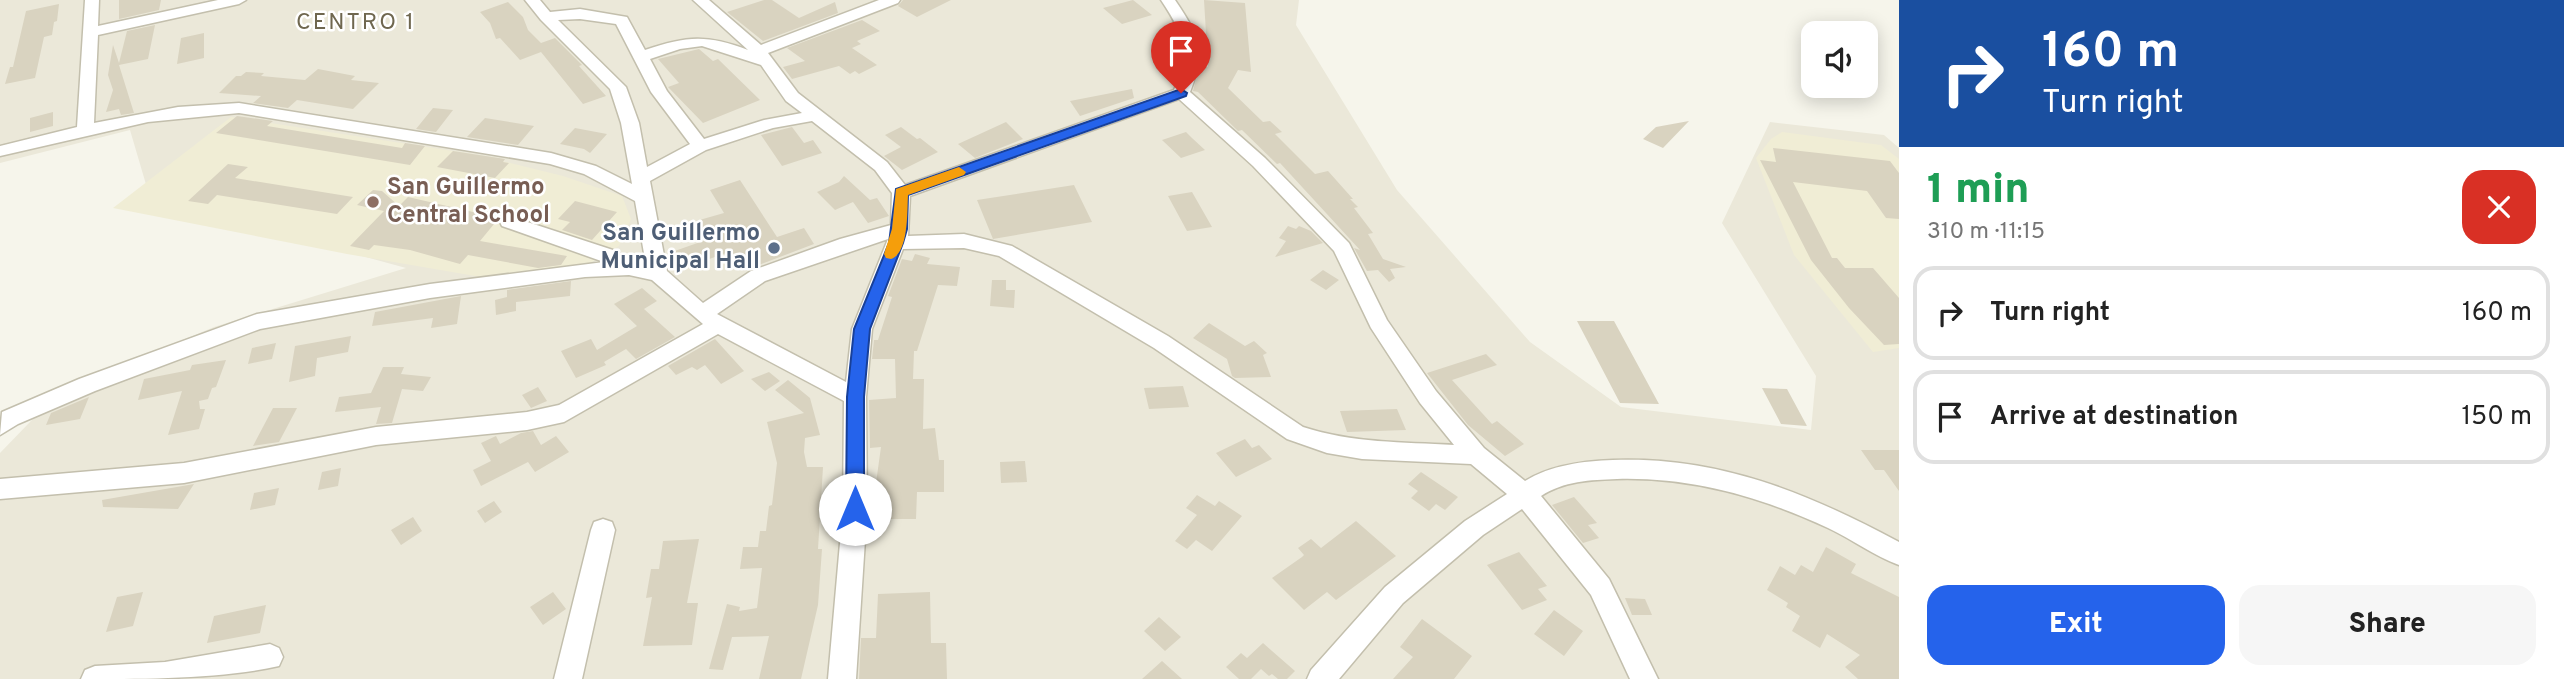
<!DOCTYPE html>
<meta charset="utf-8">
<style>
:root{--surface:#fff;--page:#f6f6f6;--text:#222;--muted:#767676;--line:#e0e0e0;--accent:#2563eb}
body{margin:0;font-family:Overpass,sans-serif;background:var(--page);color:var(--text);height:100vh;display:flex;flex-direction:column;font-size:26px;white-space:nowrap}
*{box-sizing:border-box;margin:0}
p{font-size:23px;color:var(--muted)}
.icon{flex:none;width:38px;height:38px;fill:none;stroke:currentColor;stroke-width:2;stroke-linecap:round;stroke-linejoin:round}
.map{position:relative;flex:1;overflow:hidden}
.side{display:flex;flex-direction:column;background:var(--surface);width:665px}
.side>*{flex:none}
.banner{background:#1a4fa0;color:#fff;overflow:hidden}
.tools{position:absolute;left:1801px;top:21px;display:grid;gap:14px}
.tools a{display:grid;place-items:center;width:77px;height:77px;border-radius:14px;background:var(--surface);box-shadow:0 4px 18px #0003;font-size:35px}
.pin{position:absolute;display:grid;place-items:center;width:60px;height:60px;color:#fff;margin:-72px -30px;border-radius:50% 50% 50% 0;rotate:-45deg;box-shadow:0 0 7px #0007}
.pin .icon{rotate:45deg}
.me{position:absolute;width:77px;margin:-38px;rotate:0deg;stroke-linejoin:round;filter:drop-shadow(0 0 5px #0008)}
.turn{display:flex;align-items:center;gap:24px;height:147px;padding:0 28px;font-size:32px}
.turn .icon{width:91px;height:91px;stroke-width:2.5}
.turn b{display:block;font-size:49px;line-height:60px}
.round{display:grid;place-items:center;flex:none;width:74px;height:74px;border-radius:21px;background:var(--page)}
.head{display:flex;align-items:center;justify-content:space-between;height:119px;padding:0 28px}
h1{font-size:42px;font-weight:800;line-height:52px;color:#1e9e55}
.cta{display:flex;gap:14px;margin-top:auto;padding:14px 28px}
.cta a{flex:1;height:80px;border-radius:21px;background:var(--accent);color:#fff;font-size:28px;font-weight:800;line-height:80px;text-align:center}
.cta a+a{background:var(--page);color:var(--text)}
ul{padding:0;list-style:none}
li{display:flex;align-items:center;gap:21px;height:94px;margin:0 14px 10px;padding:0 14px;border:4px solid var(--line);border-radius:21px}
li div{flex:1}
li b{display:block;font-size:26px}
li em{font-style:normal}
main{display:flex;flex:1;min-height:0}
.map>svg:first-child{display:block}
</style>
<main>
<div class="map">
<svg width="1899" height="679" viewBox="0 0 1899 679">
<rect width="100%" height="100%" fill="#f6f5eb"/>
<!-- residential -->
<path fill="#ebe8d9" d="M0 0H1299L1296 25 1397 190 1530 342 1621 407 1811 430 1816 376 1722 223 1770 122 1884 135 1899 148V679H0V453L59 392 214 327 406 268 150 198 130 130 0 163Z"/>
<!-- education -->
<path fill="#f0edd5" d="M231 117 473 154 563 176 622 196 631 219 619 246 580 269 487 278 347 254 113 208Z
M1782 132 1881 145 1899 159V348L1873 352 1794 255 1756 158 1771 139Z"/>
<!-- building -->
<path fill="#d9d3c0" d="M119 0H161L159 10 119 19Z
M764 0H772L799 18 835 2 838 13 763 41 727 12Z
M903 0H951L917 17 898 6Z
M1133 0 1152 15 1122 24 1103 8Z
M1204 0 1245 3 1251 72 1238 70 1228 88 1263 122 1270 121 1282 132 1275 134 1315 174 1328 171 1353 199H1350L1358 207 1354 208 1373 233 1368 234 1383 259 1406 267 1390 269 1395 278 1389 282 1378 270 1367 271 1354 248 1360 250 1280 163 1277 164 1242 130 1238 131 1198 92 1193 91 1200 65 1208 67Z
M508 2 523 17 528 30 541 43 555 38 582 65 579 66 606 96 583 104 541 52 520 60 500 38 496 39 490 23 480 12Z
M59 4 57 21 54 22 52 35 44 37 35 78 5 84 10 67H13L26 11Z
M862 20 880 31 857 41 861 44 852 48 877 65 859 74 855 71 850 74 839 66 792 79 783 67 805 61 787 48Z
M155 25 148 59 119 65 134 113 121 115 119 109 106 112 113 90 108 75 113 45 119 63 127 31Z
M204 33V58L177 64 181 38Z
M699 49 713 61 718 59 760 100 703 123 668 87 679 83 658 59Z
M318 69 355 76 351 80 379 83 353 109 297 100 288 108 253 103 261 96 219 93 236 76H241L246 72 264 73 261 76 305 80Z
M1132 89 1134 98 1080 116 1070 101Z
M433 108 453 110 436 132 416 129Z
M53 112V126L30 132V118Z
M237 116 273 121 267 126 402 148 405 143 425 146 410 165 216 133Z
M485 118 534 126 518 145 467 137Z
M1689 121 1663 148 1643 139 1656 127Z
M1006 122 1023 139 975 158 958 144Z
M792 127 804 143 813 140 822 153 782 166 761 135Z
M901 127 917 139 920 138 938 152 902 170 884 156 901 147 885 135Z
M575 128 607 134 590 153 584 149 560 144Z
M1186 132 1192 138 1205 150 1181 158 1162 140Z
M1773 148 1890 161 1899 173V219L1886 218 1867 191 1793 182 1832 258H1837L1845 268H1873L1899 298V344L1884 345 1849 308 1811 260 1760 160 1776 162Z
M453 151 505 159 503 162 509 163 495 178 437 167Z
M228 164 248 167 235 178 353 197 337 214 217 195 208 204 188 201Z
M844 176 870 200 877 198 889 216 868 223 853 202 835 210 817 192 839 182Z
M740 180 777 237 804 228 814 244 743 271 732 251 678 270 669 253 706 240 696 221 724 213 710 190Z
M1074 185 1092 222 993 239 977 200Z
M373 190 382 191 399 206 408 197 499 218 480 241 567 256 561 265 538 268 468 255 460 264 410 250 374 245 369 250 350 246 384 211 357 205Z
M1192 192 1212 227 1187 231 1168 196Z
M575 201 617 212 592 240 562 230 570 222 558 219Z
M1288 226 1296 229 1299 226 1311 231 1323 243 1275 257 1286 241 1279 238Z
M915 254 930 258 927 264 960 267 957 286 938 285 917 351H914L913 379H924L923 429 935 428 939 460H944V492H917L916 519H871L881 447 870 448 869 400 896 398 895 359H872L874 340H878L892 297 888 296 902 259 912 261Z
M1323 270 1339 280 1326 290 1310 280Z
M992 280H1006V290H1015L1014 308 990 306Z
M571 281 570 296 516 302V311L496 315 495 300 507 297V290Z
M642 288 657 301 644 309 675 337 636 359 626 349 604 362 606 365 576 378 561 351 591 339 597 350 637 326 614 304Z
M461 296 457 324 431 328 433 318 372 326 375 312Z
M1577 321H1614L1659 404 1620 403Z
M1209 323 1245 346 1254 341 1267 353 1263 355 1271 377 1235 378 1232 376 1227 359 1193 338Z
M351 336 348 352 317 358 315 376 289 382 295 346Z
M715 339 744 371 721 384 705 365 697 370 692 367 676 375 668 366Z
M276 343 272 359 248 364 252 348Z
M1486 354 1497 365 1452 380 1492 424 1497 421 1524 444 1505 456 1468 425 1427 373Z
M226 360 216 387 212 388 208 399 199 401 200 409H205L199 429 168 435 182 391 138 400 144 379 190 370 192 365Z
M383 367H404L401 374 431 377 423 391 402 389 392 423 376 424 381 407 335 412 339 397 371 393Z
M769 372 780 381 765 391 751 379Z
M788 380 810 398 820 435 805 438 804 452 807 467H823L818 549H822L818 605 801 679H759L769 636 732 637 723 670 709 669 727 604 740 607 739 611 757 608 762 568 740 569 743 547H758L760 531H766L769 506 772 505 777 463 767 422 804 413 775 390Z
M1183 386 1189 407 1149 409 1144 388Z
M538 387 547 401 531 408 522 395Z
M1762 388 1787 389 1807 426 1781 424Z
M89 397 80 419 46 425 51 413Z
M273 408H297L279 442 253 446Z
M1397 409 1406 430 1347 432 1340 411Z
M533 431 541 445 556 436 569 452 535 472 528 462 481 486 473 470 491 461 481 443 496 436 500 444 521 433Z
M1245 439 1252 448 1259 445 1272 459 1236 477 1216 453Z
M1861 450H1899V491L1884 470H1875Z
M1025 461 1027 482 1001 483 1000 462Z
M341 468 338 486 318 490 322 472Z
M1421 472 1458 497 1445 510 1436 504 1429 511 1411 498 1418 491 1408 484Z
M194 484 178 509 103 507 102 500Z
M279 488 275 505 250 510 254 493Z
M1197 495 1215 506 1219 501 1242 516 1212 551 1196 540 1187 549 1175 541 1197 515 1186 508Z
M1574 497 1597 523 1588 525 1599 538 1583 543 1552 505Z
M494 501 502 512 485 523 477 511Z
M413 517 422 531 401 545 391 530Z
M1356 521 1396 556 1336 600 1327 592 1304 610 1272 578 1302 557 1304 555 1298 548 1311 539 1321 548Z
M699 539 687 603H698L692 645 643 646 652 597 646 598 651 569H659L663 541Z
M1826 547 1856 564 1851 573 1899 597V679H1858L1845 667 1860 655 1827 634 1820 648 1792 631 1800 616 1786 607 1788 603 1767 590 1780 566 1795 575 1801 565 1813 572Z
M1519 552 1547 586 1538 589 1547 600 1522 610 1487 565Z
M143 592 133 626 106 632 117 597Z
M553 592 566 609 543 625 530 607Z
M930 592 931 643H946L947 679H859L861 638H876L878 594Z
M1625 598 1645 599 1652 615H1632Z
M266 605 260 633 207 643 214 616Z
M1554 610 1583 631 1564 656 1534 634Z
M1159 617 1181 637 1165 651 1144 631Z
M1422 619 1472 656 1454 679H1393L1413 657 1400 647Z
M1263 643 1295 671 1287 679H1278L1272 674 1269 676 1261 669 1251 679H1239L1226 667 1241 653 1247 658Z
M1162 661 1182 679H1142Z"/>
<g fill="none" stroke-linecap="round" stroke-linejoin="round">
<defs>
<path id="minor" d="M85 0H99L98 26 218 0H246L239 4 98 35 94 123 178 107 239 103 551 153 596 166 632 184 621 123 610 89 541 20 525 0H540L550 12 580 9 627 17 645 50C686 36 707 34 748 50L693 0H709L761 45 879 0H900L898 3 768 53 798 93 887 162 905 185 1174 90C1191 51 1183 33 1161 0H1175C1199 35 1206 52 1190 92L1265 158 1349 243 1387 320 1436 391 1484 448 1525 481C1551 465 1583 461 1613 460 1718 456 1808 493 1899 542V565C1874 556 1852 539 1828 528 1761 497 1692 477 1617 479 1590 480 1564 481 1541 496L1609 579 1658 679H1630L1591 595 1522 509 1483 535 1403 603 1339 679H1307L1311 670 1385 587 1465 521 1507 494 1471 464 1362 459 1327 453 1287 439 1154 348 999 256 964 248 903 249 872 329 866 397 867 509 856 679H828L843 509 844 401 718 334 564 422 527 430 376 445 184 483 0 499V479L184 463 376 427 527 412 559 405 703 324 652 280 629 275 585 277 430 298 260 329 95 391 18 424 0 435 2 412 79 379 257 314 430 284 604 262 502 226 500 222 502 218 509 216 613 250 634 262 646 265 635 201 584 174 550 164 239 113 148 122 0 156V146L77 127ZM580 19 616 24 651 92 690 144 647 167 639 123 626 87 558 20ZM702 46 761 65 786 101 802 113 764 120 704 139 667 91 650 59 680 49ZM1179 99 1253 166 1334 251 1371 328 1420 403 1454 445C1403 442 1352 443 1303 427L1168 336 1012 246 964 234 908 236 910 196ZM812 121 875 170 892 193 891 225 840 239 751 271 703 303 667 271 650 181 706 150 773 128ZM888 239 852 329 846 382 717 314 765 281Z
M603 519 612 522 615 530 582 679H554L591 530 594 522Z
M270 644 279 648 283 657 279 666C222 679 142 679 81 679L85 670 95 666 165 662Z"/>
</defs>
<!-- minor casing -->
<use href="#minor" stroke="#c3bfad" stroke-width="3"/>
<!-- minor -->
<use href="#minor" fill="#fff" fill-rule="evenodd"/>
</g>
<!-- route -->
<path fill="#2563eb" stroke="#184099" stroke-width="2" d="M1181 89 1187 93 1186 96 908 195 907 229 903 243 870 329 864 397V509L861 515 855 517 848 515 846 509 847 397 854 329 889 243 896 189Z"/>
<!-- slow -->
<path fill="#f59e0b" d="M959 167 966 172 964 175 908 195C907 211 909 253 891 259L886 258 884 254 892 229 896 189Z"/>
<!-- markers -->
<circle fill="#8d6e63" stroke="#fff" stroke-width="2.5" cx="373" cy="202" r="7"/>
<circle fill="#5c6f8a" stroke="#fff" stroke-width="2.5" cx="774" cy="248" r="7"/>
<g text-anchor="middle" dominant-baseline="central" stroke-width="5" stroke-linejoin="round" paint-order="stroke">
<!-- far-quarter labels -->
<g font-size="23" letter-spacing="2" fill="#6f674f" stroke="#fff">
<text x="356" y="23">CENTRO 1</text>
</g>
<!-- education labels -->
<g font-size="24" font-weight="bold" fill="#785e54" stroke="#fff" text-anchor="start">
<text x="387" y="188">San Guillermo<tspan x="387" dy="28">Central School</tspan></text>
</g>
<!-- service labels -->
<g font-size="24" font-weight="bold" fill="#4e5e75" stroke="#fff" text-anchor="end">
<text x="760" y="234">San Guillermo<tspan x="760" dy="28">Municipal Hall</tspan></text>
</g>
</g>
</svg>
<div class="tools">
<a><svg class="icon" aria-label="sound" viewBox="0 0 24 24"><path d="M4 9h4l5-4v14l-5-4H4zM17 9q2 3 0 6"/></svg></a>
</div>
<div class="pin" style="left:1181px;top:93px;background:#d93025"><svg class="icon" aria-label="arrive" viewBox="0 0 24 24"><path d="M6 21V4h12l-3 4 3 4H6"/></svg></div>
<svg class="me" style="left:855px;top:509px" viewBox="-20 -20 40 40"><circle r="19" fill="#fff"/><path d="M0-13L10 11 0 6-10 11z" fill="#2563eb"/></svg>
</div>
<section class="side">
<div class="banner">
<div class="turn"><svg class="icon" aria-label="right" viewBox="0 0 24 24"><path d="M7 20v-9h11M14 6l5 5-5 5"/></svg><div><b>160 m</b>Turn right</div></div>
</div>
<div class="head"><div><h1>1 min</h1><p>310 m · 11:15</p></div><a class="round" style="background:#d93025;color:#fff"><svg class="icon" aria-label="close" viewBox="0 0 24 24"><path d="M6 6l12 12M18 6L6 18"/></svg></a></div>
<ul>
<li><svg class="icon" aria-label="right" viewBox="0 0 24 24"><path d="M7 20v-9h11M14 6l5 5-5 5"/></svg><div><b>Turn right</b></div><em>160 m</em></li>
<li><svg class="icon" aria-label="arrive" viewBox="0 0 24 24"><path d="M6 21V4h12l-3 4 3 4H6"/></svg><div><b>Arrive at destination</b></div><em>150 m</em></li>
</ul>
<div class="cta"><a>Exit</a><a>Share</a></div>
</section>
</main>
